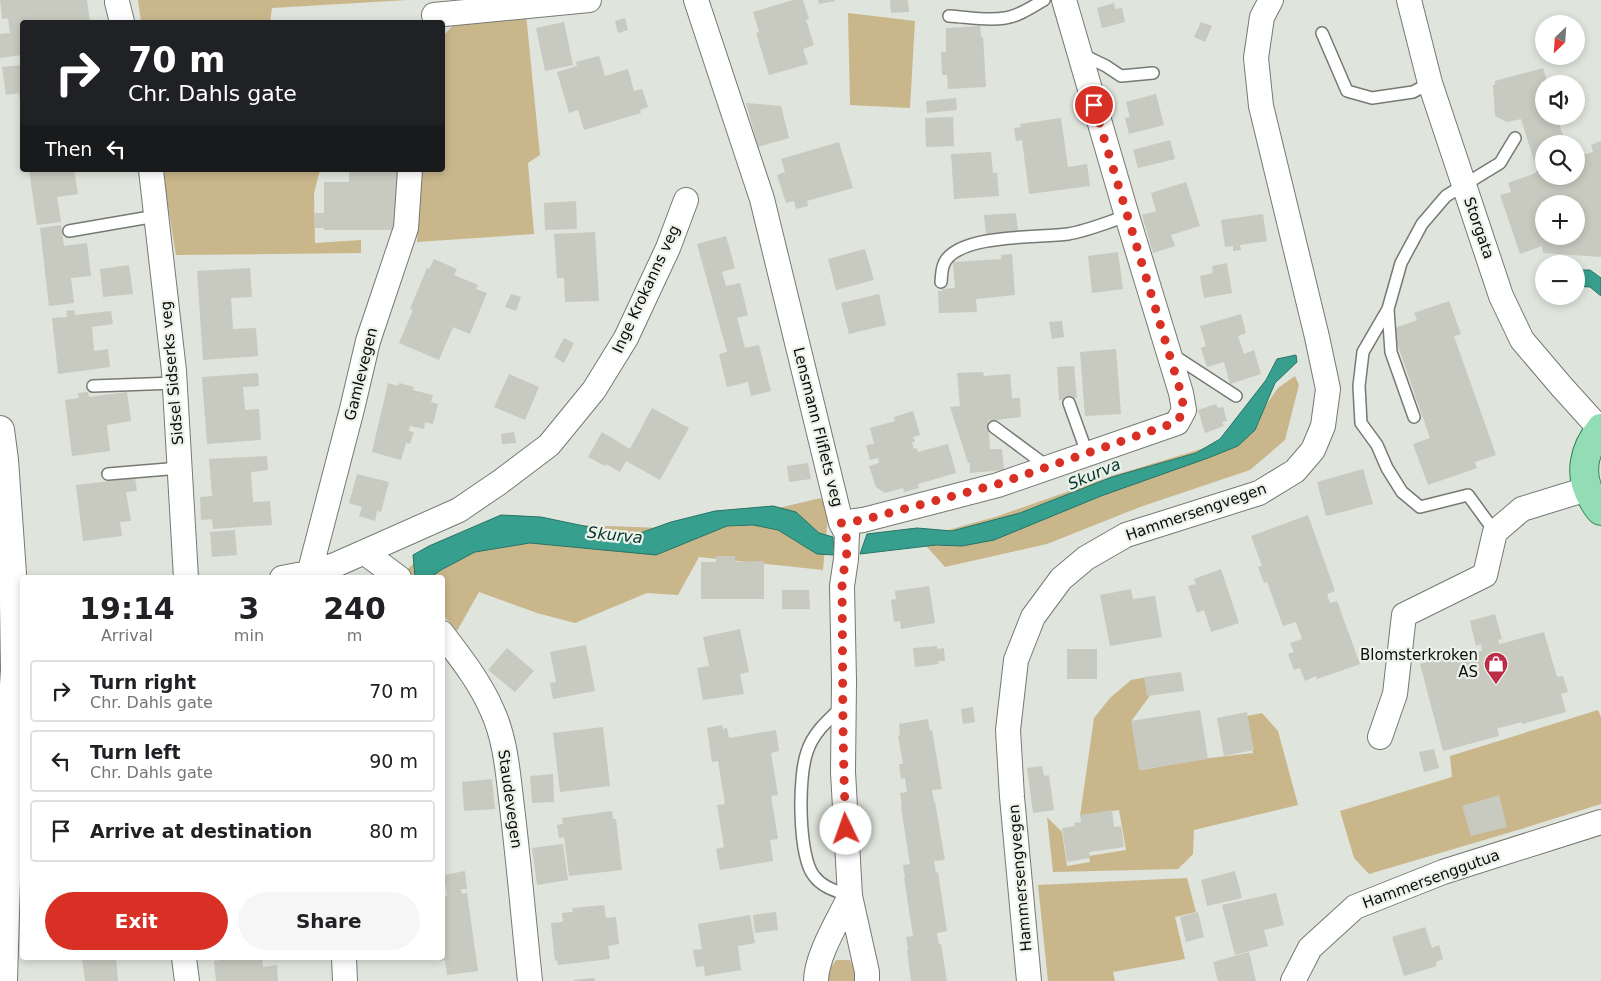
<!DOCTYPE html>
<meta charset="utf-8">
<style>
:root{--surface:#fff;--page:#f6f6f6;--text:#202124;--muted:#757577;--line:#e0e0e0;--accent:#d93025}
body{margin:0;font-family:"DejaVu Sans",sans-serif;background:var(--page);color:var(--text);height:100vh;display:flex;flex-direction:column;font-size:19px;white-space:nowrap}
*{box-sizing:border-box;margin:0}
p{font-size:16px;color:var(--muted)}
.icon{flex:none;width:28px;height:28px;fill:none;stroke:currentColor;stroke-width:2;stroke-linecap:round;stroke-linejoin:round}
.map{position:relative;flex:1;overflow:hidden}
.drawer{position:absolute;left:20px;top:575px;width:425px;height:385px;display:flex;flex-direction:column;background:var(--surface);border-radius:5px;box-shadow:0 2px 8px #0003}
.drawer>*{flex:none}
.banner{position:absolute;left:20px;top:20px;width:425px;height:152px;border-radius:5px;box-shadow:0 2px 8px #0003;background:#202124;color:#fff;overflow:hidden}
.needle{width:32px;rotate:205deg}
.fabs{position:absolute;left:1535px;top:15px;display:grid;gap:10px}
.fabs a{display:grid;place-items:center;width:50px;height:50px;border-radius:50%;background:var(--surface);box-shadow:0 2px 8px #0003;font-size:25px}
.pin{position:absolute;display:grid;place-items:center;width:42px;height:42px;color:#fff;margin:-21px;border:2px solid #fff;border-radius:50%;box-shadow:0 1px 5px #0007}
.me{position:absolute;width:55px;margin:-28px;rotate:357deg;stroke-linejoin:round;filter:drop-shadow(0 0 4px #0008)}
.turn{display:flex;align-items:center;gap:18px;height:105px;padding:0 25px;font-size:22px}
.turn .icon{width:65px;height:65px;stroke-width:2.5}
.turn b{display:block;font-size:35px;line-height:42px}
.then{display:flex;align-items:center;height:48px;padding:0 25px;background:#0003;gap:10px;font-size:19px}
.eta{display:flex;justify-content:space-evenly;align-items:center;height:85px;text-align:center}
.eta b{font-size:30px;font-weight:700;line-height:35px}
.button{display:flex;gap:10px;margin-top:auto;padding:10px 25px}
.button a{flex:1;height:58px;border-radius:30px;background:var(--accent);color:#fff;font-size:20px;font-weight:700;line-height:58px;text-align:center}
.button a+a{background:var(--page);color:var(--text)}
ul{padding:0;list-style:none}
li{display:flex;align-items:center;gap:15px;height:62px;margin:0 10px 8px;padding:0 15px;border:2px solid var(--line);border-radius:5px}
li div{flex:1}
li b{display:block;font-size:19px}
li em{font-style:normal}
.map>svg:first-child{display:block}
</style>
<div class="map">
<svg width="1601" height="981" viewBox="0 0 1601 981">
<rect width="100%" height="100%" fill="#dfe4dc"/>
<!-- green -->
<path fill="#cab68b" d="M138 0H407L272 8 270 22H141Z
M848 13 915 21 910 108 850 105Z
M526 14 540 155 528 163 534 234 417 242 421 170H442L443 36 459 19Z
M162 170H320L314 193 315 243 361 240V253L176 255Z
M1295 376 1299 385 1285 440 1250 470 1140 507 1047 544 945 567 919 538 995 517 1115 475 1244 436 1278 388Z
M821 498 828 516 823 570 699 557 678 595 647 593 575 623 537 613 479 592 457 631 443 615 442 578 409 577 404 572 412 565 469 537 525 523 689 529Z
M1147 677 1149 697 1132 720 1141 770 1210 758 1253 753 1247 716 1262 713 1278 731 1298 805 1194 830 1193 854 1178 869 1053 872 1047 817 1062 832 1067 866 1090 862 1089 856 1126 850 1119 810 1080 816 1094 718 1110 698 1131 680Z
M1598 710 1601 717V804L1518 830 1369 874 1354 858 1340 811 1452 777 1450 756Z
M1187 878 1196 912 1175 917 1185 959 1113 972 1115 981H1048L1038 885Z
M836 960H850C854 966 855 974 854 981H827L829 970Z"/>
<!-- water -->
<path fill="#369f8d" stroke="#297365" d="M1576 270H1590L1601 278V296L1590 287 1576 286Z
M1296 355 1297 362 1275 383 1255 430 1238 446 1208 458 1101 496 994 540 962 546 936 545 860 554 867 534 917 528 952 531 1020 513 1112 477 1196 453 1220 439 1266 380 1277 359Z
M773 506 796 512 819 533 833 537 834 555 817 554 778 530 753 525 727 526 656 555 530 543 475 552 441 570 431 577H415L413 555 429 546 501 515 541 517 632 536 671 522 715 511Z"/>
<!-- building -->
<path fill="#c8c9bf" fill-rule="evenodd" d="M0 0H87L90 22H22V55L0 58V34L10 33 8 18 2 19Z
M793 0H803L809 19 806 20 814 45 803 49 808 64 769 75 756 33 759 32 753 12Z
M818 0H835V1L819 4Z
M890 0H908L909 12 891 13Z
M1114 3 1115 9 1122 8 1125 22 1102 28 1097 8Z
M625 18 628 30 618 33 615 21Z
M564 22 573 65 545 71 536 28Z
M1201 22 1212 26 1205 42 1194 37Z
M980 26 981 37H983L986 87 948 89 947 75H942L941 52H946V28Z
M599 56 605 76 628 69 634 91 642 89 648 107 640 110 641 113 584 130 578 110 569 113 557 72 577 66 576 62Z
M22 65V109H21L19 93 6 95 2 67Z
M1543 68 1548 84H1544V116H1557L1565 144H1544V165L1536 167 1521 119 1507 122 1495 116 1493 85H1495V81Z
M1156 94 1164 125 1129 134 1125 118 1130 117 1126 102Z
M956 98 957 110 927 113 926 101Z
M746 103 781 106 789 138 758 147Z
M953 117 954 146 926 147 925 118Z
M1061 118 1068 167 1087 164 1090 186 1029 194 1022 140 1016 141 1014 128 1021 127 1020 124Z
M1170 140 1175 159 1138 168 1133 150Z
M1601 141V257L1543 253 1542 246 1520 254 1500 195 1511 192 1508 183 1536 173V171L1544 168V176H1576V157L1593 152 1591 145ZM1544 204H1576V236H1544Z
M839 142 853 188 807 201 808 206 796 209 794 201 786 203 777 175 785 172 781 159Z
M991 152 993 173H997L999 196 954 199 951 154Z
M29 170H74L78 194 57 197 61 222 37 225Z
M349 170H397V230H324V228H315V213H324V182H349Z
M1186 182 1200 226 1171 235 1175 246 1153 253 1142 215 1156 211 1151 193Z
M576 201 577 229 545 230 544 203Z
M1016 213 1018 231 986 234 984 215Z
M1263 214 1267 241 1240 245 1241 250 1233 251V246L1225 247 1221 220Z
M61 225 64 246 87 243 91 276 71 278 74 303 49 306 40 228Z
M595 232 599 301 565 302 564 278H557L554 234Z
M726 236 735 268 722 272 726 286 740 283 748 315 737 318 745 348 759 345 771 391 751 396 748 382 727 387 719 354 727 352 697 244Z
M865 249 874 280 836 290 828 259Z
M1118 252 1123 289 1092 293 1088 256Z
M1012 254 1015 295 976 299 977 312 939 313 938 291H942V289L955 288 953 262 1001 259V255Z
M434 259 457 269 454 275 478 285 476 289 487 293 470 334 453 327 439 360 399 343 413 310 410 309 427 268 429 269Z
M1227 263 1232 293 1204 298 1200 276 1213 273 1212 266Z
M129 265 133 294 103 297 100 269Z
M250 268 252 297 231 298 233 329 256 328 258 356 203 360 197 271Z
M511 294 521 297 516 311 505 307Z
M879 294 886 325 849 334 841 303Z
M1449 301 1461 334 1454 336 1496 455 1475 462 1477 468 1428 485 1413 444 1430 438 1392 329 1417 320 1414 313Z
M74 310 75 315 111 311 113 324 92 327 94 351 108 349 110 367 58 374 52 318 67 317 66 311Z
M1241 314 1246 333 1238 336 1244 354 1254 350 1261 374 1230 384 1224 362 1207 367 1201 348 1206 346 1200 326Z
M1062 321 1064 337 1052 339 1049 322Z
M564 338 574 343 564 363 554 357Z
M1116 349 1121 414 1085 416 1080 352Z
M1074 366 1077 398 1059 400 1057 367Z
M983 372 984 376 1010 374 1012 398H1020L1021 417 988 421 990 449H1002L1004 470 970 473V463H968L950 407 960 406 957 373Z
M258 373 259 386 243 387 245 410 259 409 261 440 207 444 202 377Z
M509 374 539 387 525 420 494 407Z
M388 383 398 386 399 383 414 387 413 390 433 395 431 402 438 404 433 424 425 422 424 429 410 426 409 431 414 432 410 444 406 443 401 460 372 452Z
M88 392 89 397 127 392 131 421 107 425 110 451 72 456 65 400 79 398 78 393Z
M1216 404 1218 408 1223 407 1227 421 1222 422 1224 426 1205 433 1198 410Z
M652 408 689 428 660 480 626 461 620 472 606 464 605 466 588 457 602 432 630 449Z
M913 411 920 435 913 437 915 442H912L914 449 917 448 918 452 948 444 956 473 918 484 919 488 904 492 903 488 885 493 876 487 869 466 879 463 878 458 870 460 866 445 874 444 870 428 895 421 894 417Z
M514 432 516 443 502 444 501 434Z
M267 456 268 470 251 472 253 502 270 501 272 525 213 529 212 519 201 520 200 497 212 496 209 459Z
M808 463 811 479 789 482 787 466Z
M1363 469 1373 504 1326 516 1317 482Z
M357 474 389 482 381 512 377 511 375 521 359 516 362 507 349 503Z
M135 478 137 491 126 492 131 521 120 522 122 536 83 541 76 485Z
M1308 515 1335 591 1327 594 1330 603 1337 601 1360 664 1317 679 1316 676 1305 681 1300 668 1294 670 1288 654 1294 652 1290 643 1302 639 1296 622 1283 626 1267 582 1264 583 1258 567 1262 566 1251 536Z
M235 530 237 555 212 557 210 532Z
M716 556H735V562L764 561V599H701V562H716Z
M1221 569 1239 623 1211 632 1204 610 1197 613 1188 586 1196 584 1194 579Z
M929 586 935 623 901 629 900 621 894 622 891 600 896 599 895 591Z
M1131 589 1133 599 1155 596 1162 637 1110 646 1100 595Z
M782 590H809L810 609H782Z
M1495 614 1502 639 1498 640 1500 646V644L1544 632 1557 677 1563 676 1568 692 1561 694 1566 712 1522 724V722L1499 728 1497 727 1499 736 1443 751 1420 664 1475 649 1476 652 1482 651 1481 644 1476 646 1470 621Z
M740 629 749 672 740 674 744 694 703 700 697 668 709 666 703 637Z
M586 645 595 691 553 699 550 683 556 682 550 652Z
M937 646V649L944 648 945 661H938L939 664 915 667 913 648Z
M507 648 534 671 515 692 488 670Z
M1067 649H1097V679H1067Z
M1181 672 1184 691 1147 696 1144 677Z
M973 707 975 722 963 724 961 709Z
M1200 710 1208 759 1139 770 1131 721Z
M1247 712 1254 750 1224 756 1217 718Z
M928 719 930 731 932 730 942 789 932 790 934 802H935L945 860 934 861 936 873 938 872 947 931 937 933 939 944H941L947 981H911L907 950 908 949 906 937 913 936 904 878H905L903 865 910 864 901 807H902L900 793 907 792 905 778 901 779 899 764H903L898 736 900 735 899 724Z
M722 725 723 729 727 728 729 738 776 730 779 751 771 753 778 795 771 796 778 839 770 840 773 861 720 870 716 849 724 847 717 805 725 804 718 761 712 762 707 728Z
M603 727 610 786 560 792 553 733Z
M1434 749 1439 768 1424 772 1419 752Z
M1042 766 1044 776 1049 775 1054 810 1033 813 1027 768Z
M553 774 554 802 532 803 530 776Z
M492 779 495 809 464 811 462 782Z
M1499 795 1507 827 1471 836 1462 806Z
M1112 810 1114 827 1121 826 1124 847 1089 852 1090 858 1067 862 1062 828 1075 826 1074 823 1081 822 1080 815Z
M612 811 613 819H616L622 870 569 876 564 837 559 838 557 825 563 824 562 818Z
M563 844 568 880 537 885 532 848Z
M465 871 467 889H461L462 894 467 893 478 971 447 975 445 960 440 961V958H442V896H447L444 875Z
M1235 871 1242 898 1207 906 1201 880Z
M1276 893 1284 925 1264 930 1268 946 1235 955 1222 905Z
M604 905 606 918 616 917 619 944 608 946 610 959 558 965 557 960 555 961 551 923 563 922 562 913 573 912 572 908Z
M776 912 778 930 755 933 753 915Z
M1198 912 1204 937 1186 942 1180 917Z
M750 915 755 943 738 946 741 970 705 976 704 966 696 967 693 950 702 949 698 924Z
M1425 927 1432 948 1439 945 1443 959 1436 962 1437 966 1404 976 1392 937Z
M1249 952 1256 981H1218L1213 962Z
M82 958H116L118 981H85Z
M228 958H262L263 967 277 965 278 981H216L214 961 228 959Z
M594 978 595 981H574V980Z"/>
<g fill="none" stroke-linecap="round" stroke-linejoin="round">
<defs>
<path id="service" d="M949 16C967 17 987 21 1005 18 1019 16 1032 7 1044 0
M1322 33 1347 91 1372 98 1413 92 1430 83
M1081 54 1106 66 1121 76 1153 73
M69 231 156 216
M941 282C942 274 941 267 946 260 965 234 1037 238 1068 234 1087 231 1108 222 1127 216
M1388 309 1363 352 1359 386 1361 423 1377 445 1387 468 1402 492 1420 507 1468 495 1495 532
M1173 355 1236 396
M93 386 175 383
M1069 403 1087 453
M1414 417 1391 352 1388 309 1401 263 1422 224 1446 196 1500 163 1515 138
M994 427 1048 467
M108 474 180 468
M842 707C828 720 813 733 807 752 798 776 798 856 814 876 823 888 837 891 850 896"/>
<path id="minor" d="M696 0 762 199 841 523 847 534 846 559 842 586 844 681 843 772 850 896 867 972V981
M1409 0 1430 83 1501 296 1522 340 1562 387 1600 429
M117 2 122 22
M434 15 589 0
M151 170 174 371 186 578
M841 523 863 520 998 485 1177 423 1184 410 1181 393 1127 216 1064 0
M364 552 399 578
M282 578 308 573 335 565 459 510 500 482 549 445 594 390 626 338 668 248 686 200
M308 578 352 409 368 341 406 228 410 170
M442 633C460 657 480 682 492 710 506 740 508 775 512 807 519 865 524 923 530 981
M1380 737 1395 694 1404 615 1485 575 1495 532 1522 509 1587 489
M184 958 187 981
M344 958 345 981
M816 981C816 956 839 919 850 896
M1029 981 1012 797 1008 730 1016 660 1033 617 1061 579 1086 558 1126 535 1259 493 1295 471 1313 450 1323 426 1328 389 1317 337 1261 106 1256 58 1262 17 1271 0
M1293 981 1310 948 1355 907 1443 872 1601 822"/>
<path id="tertiary" d="M0 430 4 460 14 602 15 670 10 747 3 981"/>
<path id="primary" d="M1601 428C1584 449 1578 474 1592 498 1595 503 1597 508 1601 511"/>
</defs>
<!-- service casing -->
<use href="#service" stroke="#757a72" stroke-width="14"/>
<!-- minor casing -->
<use href="#minor" stroke="#757a72" stroke-width="26"/>
<!-- tertiary casing -->
<use href="#tertiary" stroke="#757a72" stroke-width="30"/>
<!-- primary casing -->
<use href="#primary" stroke="#338558" stroke-width="30"/>
<!-- service -->
<use href="#service" stroke="#fff" stroke-width="11"/>
<!-- minor -->
<use href="#minor" stroke="#fff" stroke-width="24"/>
<!-- tertiary -->
<use href="#tertiary" stroke="#fff" stroke-width="28"/>
<!-- primary -->
<use href="#primary" stroke="#92ddb5" stroke-width="28"/>
</g>
<g fill="none" stroke-linecap="round" stroke-linejoin="round">
<!-- route -->
<path stroke="#d93025" stroke-width="9" stroke-dasharray="0 16.2" d="M846 829C842 749 843 669 842 589 842 565 854 547 841 523L863 520 998 484 1177 422 1184 410 1181 393 1094 105"/>
</g>
<!-- icons -->
<defs>
<symbol id="shop-pin" viewBox="-11 -11 22 30"><path d="M0 17L-7.5 6A9.5 9.5 0 1 1 7.5 6Z" fill="#be2d48" stroke="#ecf2e9"/><path d="M-5-2.5h2.3a2.7 3.5 0 0 1 5.4 0H5L5.5 6h-11ZM-1.5-2.5h3a1.5 2.3 0 0 0-3 0Z" fill="#fff"/></symbol>
</defs>
<g fill-rule="evenodd">
<use href="#shop-pin" x="1482" y="650" width="28" height="38"/>
</g>
<g text-anchor="middle" dominant-baseline="central" stroke-width="4.5" stroke-linejoin="round" paint-order="stroke">
<!-- street labels -->
<g font-size="15" fill="#0b0c09" stroke="#ecf2e9">
<text transform="translate(1479 228) rotate(71)">Storgata</text>
<text transform="translate(646 289) rotate(-65)">Inge Krokanns veg</text>
<text transform="translate(172 373) rotate(-95)">Sidsel Sidserks veg</text>
<text transform="translate(361 374) rotate(-76)">Gamlevegen</text>
<text transform="translate(818 427) rotate(76)">Lensmann Fliflets veg</text>
<text transform="translate(1196 512) rotate(-19)">Hammersengvegen</text>
<text transform="translate(510 799) rotate(82)">Staudevegen</text>
<text transform="translate(1020 878) rotate(-95)">Hammersengvegen</text>
<text transform="translate(1431 879) rotate(-20)">Hammersenggutua</text>
</g>
<!-- poi labels -->
<g font-size="15" fill="#0b0c09" stroke="#ecf2e9" text-anchor="end">
<text x="1478" y="655">Blomsterkroken<tspan x="1478" dy="17">AS</tspan></text>
</g>
<!-- water labels -->
<g font-size="16" font-style="italic" fill="#03342d" stroke="#ecf2e9">
<text transform="translate(1094 474) rotate(-23)">Skurva</text>
<text transform="translate(615 535) rotate(6)">Skurva</text>
</g>
</g>
</svg>
<div class="fabs">
<a><svg class="needle" viewBox="-14 -14 28 28"><path d="M0-13l5 13h-10z" fill="#e53935"/><path d="M0 13l5-13h-10z" fill="#757577"/></svg></a>
<a><svg class="icon" aria-label="sound" viewBox="0 0 24 24"><path d="M4 9h4l5-4v14l-5-4H4zM17 9q2 3 0 6"/></svg></a>
<a><svg class="icon" aria-label="search" viewBox="0 0 24 24"><circle cx="10" cy="10" r="6"/><path d="M15 15l6 6"/></svg></a>
<a>+</a>
<a>−</a>
</div>
<div class="pin" style="left:1094px;top:105px;background:#d93025"><svg class="icon" aria-label="arrive" viewBox="0 0 24 24"><path d="M6 21V4h12l-3 4 3 4H6"/></svg></div>
<svg class="me" style="left:846px;top:829px" viewBox="-20 -20 40 40"><circle r="19" fill="#fff"/><path d="M0-13L10 11 0 6-10 11z" fill="#d93025"/></svg>
<div class="banner">
<div class="turn"><svg class="icon" aria-label="right" viewBox="0 0 24 24"><path d="M7 20v-9h11M14 6l5 5-5 5"/></svg><div><b>70 m</b>Chr. Dahls gate</div></div>
<div class="then">Then<svg class="icon" aria-label="left" viewBox="0 0 24 24"><path d="M17 20v-9H6M10 6l-5 5 5 5"/></svg></div>
</div>
<section class="drawer">
<div class="eta">
<div><b>19:14</b><p>Arrival</p></div>
<div><b>3</b><p>min</p></div>
<div><b>240</b><p>m</p></div>
</div>
<ul>
<li><svg class="icon" aria-label="right" viewBox="0 0 24 24"><path d="M7 20v-9h11M14 6l5 5-5 5"/></svg><div><b>Turn right</b><p>Chr. Dahls gate</p></div><em>70 m</em></li>
<li><svg class="icon" aria-label="left" viewBox="0 0 24 24"><path d="M17 20v-9H6M10 6l-5 5 5 5"/></svg><div><b>Turn left</b><p>Chr. Dahls gate</p></div><em>90 m</em></li>
<li><svg class="icon" aria-label="arrive" viewBox="0 0 24 24"><path d="M6 21V4h12l-3 4 3 4H6"/></svg><div><b>Arrive at destination</b></div><em>80 m</em></li>
</ul>
<div class="button"><a>Exit</a><a>Share</a></div>
</section>
</div>
